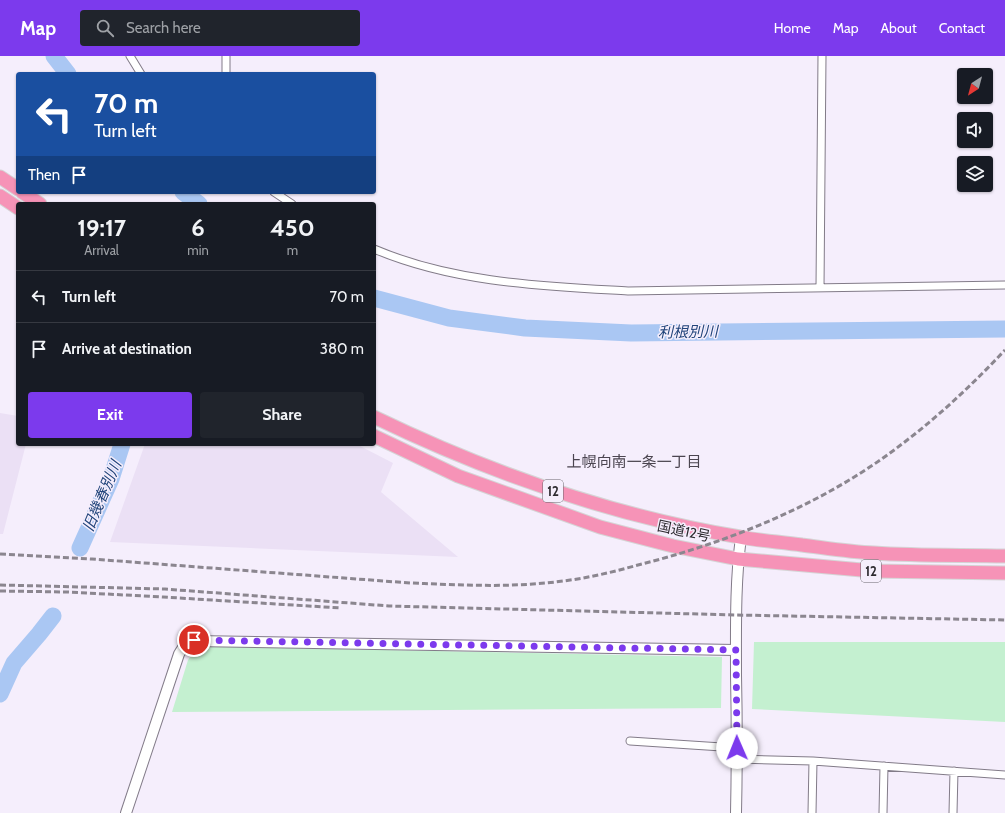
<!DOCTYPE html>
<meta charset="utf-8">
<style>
:root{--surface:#171b24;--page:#20242c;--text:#f1f3f6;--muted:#9ea1a6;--line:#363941;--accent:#7c3aed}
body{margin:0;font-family:Cabin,"Noto Sans JP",sans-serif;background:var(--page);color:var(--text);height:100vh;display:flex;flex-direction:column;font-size:15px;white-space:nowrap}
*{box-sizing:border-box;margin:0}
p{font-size:13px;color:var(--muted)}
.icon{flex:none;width:22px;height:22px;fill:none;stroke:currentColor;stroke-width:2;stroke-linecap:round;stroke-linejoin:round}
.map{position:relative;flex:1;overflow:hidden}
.side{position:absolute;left:16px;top:146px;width:360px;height:244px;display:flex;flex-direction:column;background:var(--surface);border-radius:4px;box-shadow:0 1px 3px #0004}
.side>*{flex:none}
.top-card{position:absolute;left:16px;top:16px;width:360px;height:122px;border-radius:4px;box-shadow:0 1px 3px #0004;background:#1a4fa0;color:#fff;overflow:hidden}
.needle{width:26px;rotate:216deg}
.buttons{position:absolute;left:957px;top:12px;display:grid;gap:8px}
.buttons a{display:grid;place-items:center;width:36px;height:36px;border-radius:4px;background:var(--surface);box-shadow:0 1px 3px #0004;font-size:20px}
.pin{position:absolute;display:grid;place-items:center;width:34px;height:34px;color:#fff;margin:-17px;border:2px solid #fff;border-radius:50%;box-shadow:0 1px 4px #0007}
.me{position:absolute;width:44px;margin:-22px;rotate:359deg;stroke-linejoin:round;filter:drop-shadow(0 0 3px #0008)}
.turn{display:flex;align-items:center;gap:14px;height:84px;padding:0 12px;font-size:18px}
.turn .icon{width:52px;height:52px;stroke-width:2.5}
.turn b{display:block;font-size:28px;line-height:34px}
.then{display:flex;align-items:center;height:38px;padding:0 12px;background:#0003;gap:8px;font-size:15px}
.eta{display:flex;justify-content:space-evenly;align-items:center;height:68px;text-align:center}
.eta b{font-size:24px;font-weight:700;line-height:28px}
.primary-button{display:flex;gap:8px;margin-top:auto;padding:8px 12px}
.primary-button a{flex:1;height:46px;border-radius:4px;background:var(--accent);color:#fff;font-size:16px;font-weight:700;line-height:46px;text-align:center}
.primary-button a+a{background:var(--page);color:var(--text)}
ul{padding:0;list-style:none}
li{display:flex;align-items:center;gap:12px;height:52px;padding:0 12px;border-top:1px solid var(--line)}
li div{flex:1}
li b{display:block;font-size:15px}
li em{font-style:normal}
header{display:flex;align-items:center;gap:24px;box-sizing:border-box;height:56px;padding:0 20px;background:var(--accent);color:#fff}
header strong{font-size:19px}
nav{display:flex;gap:22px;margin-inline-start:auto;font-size:14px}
.search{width:280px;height:36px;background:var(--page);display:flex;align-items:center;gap:10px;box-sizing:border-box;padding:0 14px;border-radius:4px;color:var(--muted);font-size:15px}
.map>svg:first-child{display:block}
</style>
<header>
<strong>Map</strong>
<div class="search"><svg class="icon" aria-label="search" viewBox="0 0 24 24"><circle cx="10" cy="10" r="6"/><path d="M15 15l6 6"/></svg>Search here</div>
<nav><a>Home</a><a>Map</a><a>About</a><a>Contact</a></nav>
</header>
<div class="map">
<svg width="1005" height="757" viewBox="0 0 1005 757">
<rect width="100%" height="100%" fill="#f5eefc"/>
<!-- built -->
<path fill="#ebe0f5" d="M0 357 18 360V388H26L3 478H0Z
M145 388H356L393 407 381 436 458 501 110 486Z"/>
<!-- green -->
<path fill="#c4f0d0" d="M754 586H1005V666L752 653Z
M198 590 722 601 721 652 172 656 188 604Z"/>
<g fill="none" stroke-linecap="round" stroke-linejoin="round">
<!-- river -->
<path stroke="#aac7f3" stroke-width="17" d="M54 0 68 18
M183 136 199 148
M374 242 449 262 525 272 631 277 1005 273
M80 492 111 423 122 388
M0 638 14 607 39 578 53 560"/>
<defs>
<path id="street" d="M130 0 141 18
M226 0V18
M274 136 292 148
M374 193C454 227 542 230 628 235L1005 229
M820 232 822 0
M630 685 737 692
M737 703 813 705 1005 719
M812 757 813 705
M883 757 884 710
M953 757 954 715"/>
<path id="secondary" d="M126 757 179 598C183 591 186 587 194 585L736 594
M736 757C737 711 737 665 736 619 736 573 735 527 741 481"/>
<path id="highway" d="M0 121 18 133
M22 136 40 148
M0 140 18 152
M374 361C490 417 613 460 740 481 761 485 782 486 802 489 826 492 850 496 874 497 917 500 961 499 1005 500
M374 380 458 420 600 471 673 490 738 503 873 515 1005 517"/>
</defs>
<!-- street casing -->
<use href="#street" stroke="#827b88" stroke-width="9"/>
<!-- secondary casing -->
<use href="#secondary" stroke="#827b88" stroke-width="12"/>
<!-- highway casing -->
<use href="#highway" stroke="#d5d4d5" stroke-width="15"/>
<!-- street -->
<use href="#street" stroke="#fff" stroke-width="7"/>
<!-- secondary -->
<use href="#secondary" stroke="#fff" stroke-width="10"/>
<!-- highway -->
<use href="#highway" stroke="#f693b7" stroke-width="13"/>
<!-- rail -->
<path stroke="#8b868f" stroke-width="3" stroke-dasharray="6 3" stroke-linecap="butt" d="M0 498 92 503 410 527C461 529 512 532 563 525 588 522 613 516 638 509 730 486 826 447 902 388 939 360 973 328 1005 294
M0 529 165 533 389 550 736 559 1005 564
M0 535 68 536 163 541 341 552"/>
</g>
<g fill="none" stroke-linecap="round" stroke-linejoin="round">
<!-- route -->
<path stroke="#7c3aed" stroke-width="7" stroke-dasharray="0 12.6" d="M194 584 736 594 737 692"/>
</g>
<g text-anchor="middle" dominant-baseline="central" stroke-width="3" stroke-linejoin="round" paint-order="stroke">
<!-- shield labels -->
<g fill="#f5eefc" stroke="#69656c" stroke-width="1">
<rect x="543" y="424" width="20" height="22" rx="3"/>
<rect x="861" y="504" width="20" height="22" rx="3"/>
</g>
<g font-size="13" font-weight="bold" fill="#2d2a2f">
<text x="553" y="435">12</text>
<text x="871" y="515">12</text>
</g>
<!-- street labels -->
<g font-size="14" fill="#2d2a2f" stroke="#f5eefc">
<text transform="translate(684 475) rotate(12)">国道12号</text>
</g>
<!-- water labels -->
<g font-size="15" font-style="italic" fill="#21447a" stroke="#f5eefc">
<text transform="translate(688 276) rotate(-1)">利根別川</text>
<text transform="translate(102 440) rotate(-67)">旧幾春別川</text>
</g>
<!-- neighbourhood labels -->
<g font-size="15" fill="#4b4550" stroke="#f5eefc">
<text x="634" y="406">上幌向南一条一丁目</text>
</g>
</g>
</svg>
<div class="buttons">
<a><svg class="needle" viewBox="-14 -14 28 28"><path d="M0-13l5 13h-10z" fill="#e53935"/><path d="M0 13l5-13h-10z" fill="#9ea1a6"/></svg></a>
<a><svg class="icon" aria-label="sound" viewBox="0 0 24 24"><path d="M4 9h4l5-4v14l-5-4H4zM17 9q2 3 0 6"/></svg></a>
<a><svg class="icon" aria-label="layers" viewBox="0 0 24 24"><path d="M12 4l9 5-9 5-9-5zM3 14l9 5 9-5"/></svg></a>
</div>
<div class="pin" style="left:194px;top:584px;background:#d93025"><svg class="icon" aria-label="arrive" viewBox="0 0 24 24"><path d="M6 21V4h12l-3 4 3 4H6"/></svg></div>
<svg class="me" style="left:737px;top:692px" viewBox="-20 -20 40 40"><circle r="19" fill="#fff"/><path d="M0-13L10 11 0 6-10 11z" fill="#7c3aed"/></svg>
<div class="top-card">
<div class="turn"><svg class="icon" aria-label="left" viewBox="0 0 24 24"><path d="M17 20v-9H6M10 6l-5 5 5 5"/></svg><div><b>70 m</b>Turn left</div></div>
<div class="then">Then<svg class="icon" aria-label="arrive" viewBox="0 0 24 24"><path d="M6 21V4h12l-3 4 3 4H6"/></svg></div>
</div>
<section class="side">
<div class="eta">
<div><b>19:17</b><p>Arrival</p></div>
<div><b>6</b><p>min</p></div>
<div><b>450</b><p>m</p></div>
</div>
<ul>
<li><svg class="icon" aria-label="left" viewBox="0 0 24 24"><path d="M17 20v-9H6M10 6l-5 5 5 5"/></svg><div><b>Turn left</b></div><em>70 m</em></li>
<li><svg class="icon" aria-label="arrive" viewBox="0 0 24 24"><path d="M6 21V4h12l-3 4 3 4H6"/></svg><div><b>Arrive at destination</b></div><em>380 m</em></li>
</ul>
<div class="primary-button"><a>Exit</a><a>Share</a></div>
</section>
</div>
